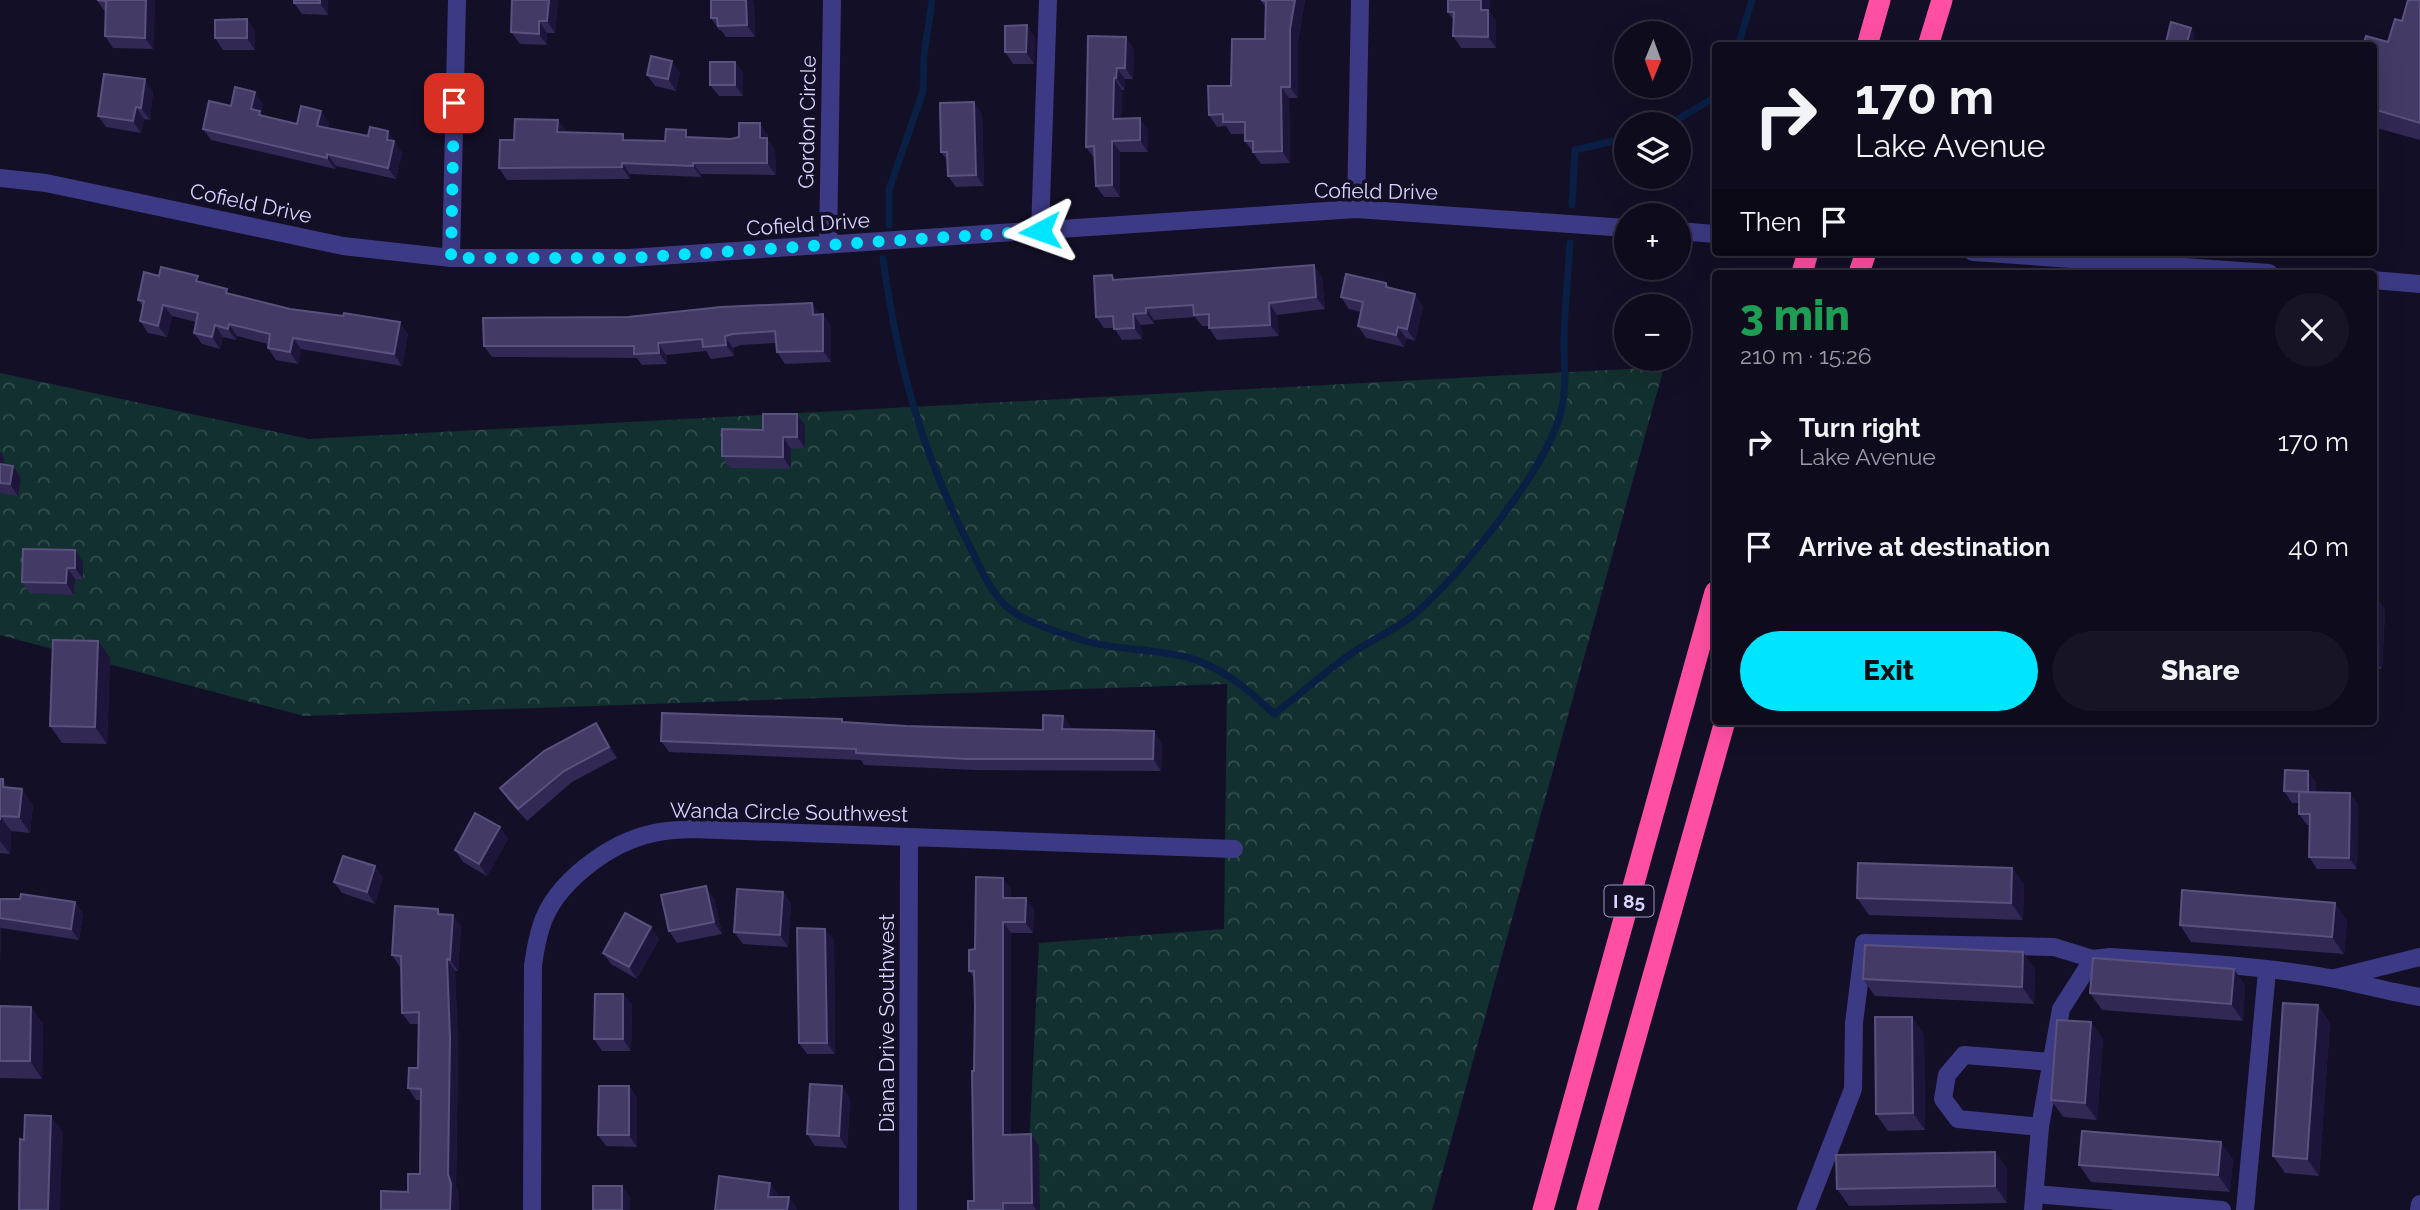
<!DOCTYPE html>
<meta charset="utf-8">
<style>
:root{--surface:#0e0b1c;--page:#171425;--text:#f1f3f6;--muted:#9b9ba3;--line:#2e2b3b;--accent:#00e5ff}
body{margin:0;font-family:Raleway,sans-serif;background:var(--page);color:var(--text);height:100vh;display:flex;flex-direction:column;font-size:26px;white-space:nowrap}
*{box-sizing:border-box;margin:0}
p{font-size:23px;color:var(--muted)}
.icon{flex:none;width:38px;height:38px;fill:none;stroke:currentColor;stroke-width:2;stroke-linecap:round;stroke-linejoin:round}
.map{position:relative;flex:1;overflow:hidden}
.side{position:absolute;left:1712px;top:270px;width:665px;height:455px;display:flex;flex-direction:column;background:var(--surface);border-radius:7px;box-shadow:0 7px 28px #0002,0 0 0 2px var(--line)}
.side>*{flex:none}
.top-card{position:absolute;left:1712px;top:42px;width:665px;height:214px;border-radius:7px;box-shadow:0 7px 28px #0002,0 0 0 2px var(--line);background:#0e0b1c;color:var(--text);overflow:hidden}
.needle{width:46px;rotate:181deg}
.controls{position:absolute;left:1614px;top:21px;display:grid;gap:14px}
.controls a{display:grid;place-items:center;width:77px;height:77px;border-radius:50%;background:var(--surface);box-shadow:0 7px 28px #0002,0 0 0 2px var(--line);font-size:35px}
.pin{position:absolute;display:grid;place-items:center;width:60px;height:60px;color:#fff;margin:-30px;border-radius:14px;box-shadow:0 4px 10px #0006}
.me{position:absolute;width:77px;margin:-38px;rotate:266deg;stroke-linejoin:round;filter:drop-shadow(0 0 5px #0008)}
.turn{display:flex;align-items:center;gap:24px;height:147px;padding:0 28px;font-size:32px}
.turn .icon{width:91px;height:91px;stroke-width:2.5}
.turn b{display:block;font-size:49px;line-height:60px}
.then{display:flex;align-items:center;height:66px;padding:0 28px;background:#0003;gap:14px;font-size:26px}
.round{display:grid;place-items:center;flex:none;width:74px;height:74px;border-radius:37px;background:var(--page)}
.overview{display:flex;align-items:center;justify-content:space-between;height:119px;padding:0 28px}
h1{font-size:42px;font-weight:800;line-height:52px;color:#1e9e55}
.cta{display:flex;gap:14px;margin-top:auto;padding:14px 28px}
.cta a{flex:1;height:80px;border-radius:42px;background:var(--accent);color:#111;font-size:28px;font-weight:800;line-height:80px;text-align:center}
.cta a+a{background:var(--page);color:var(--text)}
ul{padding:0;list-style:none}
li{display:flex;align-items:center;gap:21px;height:105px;padding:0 28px}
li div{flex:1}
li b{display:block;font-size:26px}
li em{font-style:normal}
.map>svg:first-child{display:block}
</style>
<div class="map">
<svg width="2420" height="1210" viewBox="0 0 2420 1210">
<defs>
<pattern id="forest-crowns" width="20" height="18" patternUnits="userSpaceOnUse" patternTransform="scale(1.75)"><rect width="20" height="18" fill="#12302f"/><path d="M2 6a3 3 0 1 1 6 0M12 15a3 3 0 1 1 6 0" fill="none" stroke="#344d4e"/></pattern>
</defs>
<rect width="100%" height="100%" fill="#130f26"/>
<!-- forest -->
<path fill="url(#forest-crowns)" d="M1664 367 1432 1210H1026L1039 943 1224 929 1227 684 304 716 0 635V373L309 439Z"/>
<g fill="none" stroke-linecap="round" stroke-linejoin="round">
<!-- stream -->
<path stroke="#0a1f44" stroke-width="7" d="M1738 46 1752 0
M1670 124 1715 97
M1572 205 1575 150 1626 138
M889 225V190L923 91 924 56 932 0
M883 259C898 366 921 450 970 547 982 571 993 600 1018 615 1036 626 1062 633 1082 640 1116 651 1152 648 1186 657 1221 666 1249 690 1274 714 1302 693 1329 668 1358 649 1378 637 1398 628 1416 613 1463 571 1545 472 1561 412 1567 388 1564 368 1564 344 1564 311 1568 277 1570 243"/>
<!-- minor -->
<path stroke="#3d3a85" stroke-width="18" d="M0 178 46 183 343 246 451 258H629L1356 209 1626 228
M1356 209 1360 0
M1040 231 1048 0
M1678 231 1715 234
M828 245 832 0
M1973 252 2269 273
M451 258 457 0
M2373 280 2420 284
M2335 978 2420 957
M2040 1127 1958 1119 1943 1099 1947 1075 1964 1055 2052 1062
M2035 1194 2222 1210
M532 1210 533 965C535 952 537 939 541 927 554 883 610 842 654 833 666 830 679 830 692 829L1234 849
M908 1210 909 837
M1806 1210 1853 1089 1854 1023 1864 943 2054 947 2093 959
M2033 1210 2040 1127 2061 1009 2093 959 2110 957C2183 962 2258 965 2330 978 2360 984 2390 992 2420 997
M2245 1210 2267 971
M2419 1210 2420 1204"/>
<!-- highway -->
<path stroke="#ff4fa3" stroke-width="21" d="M1867 46 1880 0
M1928 46 1942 0
M1802 273 1808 252
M1859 273 1866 252
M1543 1210 1715 592
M1587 1210 1725 721"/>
</g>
<!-- wall -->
<path fill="#312854" d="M97 0H155L153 49 113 48 105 36 106 12H105Z
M294 0H328V15L302 14 294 3Z
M558 0 555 33H547V45L520 44 511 32Z
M1261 0H1305L1298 41V98H1289L1290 163 1261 164 1245 141V134H1231L1226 126 1217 127 1209 115 1265 39V7Z
M1448 0H1490L1489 11 1496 21V48H1461L1453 36 1454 21 1448 12Z
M2420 0V140L2373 127V46L2388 42 2402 21Z
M754 2 755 37H726L721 30H719L711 18Z
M247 19 255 31V50H223L215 38Z
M1088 36 1134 49 1133 79H1125V90H1122L1121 119 1148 130V152H1120V197H1104L1096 186 1095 158H1094L1086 147Z
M1035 37 1034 64H1013L1005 52Z
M735 62 743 73V96H719L710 85Z
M680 73 676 91 655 86 647 75Z
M153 91 150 120 144 119 141 133 106 127 98 116Z
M263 104 261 113 263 116 297 124 329 122 328 128 397 143 396 144 402 153 396 179 336 166 335 169 211 140 203 129 231 106Z
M982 114 984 186 956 187 948 176 947 160 941 152Z
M558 120 566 133 628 140 665 141 692 137 731 139 768 135V140L775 150 776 175 701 174V177L630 174V179L507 180 499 168Z
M159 276 203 283 231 294 290 309 408 334 402 366 301 349 298 364 276 360 268 348V344L237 336 236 340 223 337 220 349 202 344 194 333 196 322 172 316 167 337 148 333 140 321 143 307 138 300Z
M1322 277 1325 309 1277 315 1279 336 1217 340 1209 328V326H1202L1195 317 1154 320V324L1141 325 1142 339 1122 340 1114 328H1104L1096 317 1116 280Z
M1386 283 1390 288 1423 306 1415 341 1406 338 1404 347 1366 338 1358 326 1361 312 1349 309 1341 297Z
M628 317 831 325V362L785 364 777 352 776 343 741 345 733 348 734 356 711 359 706 351 666 355 667 364 642 365 637 358 492 357 484 346Z
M797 414 805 425V448L791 449V469L730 468 722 456 763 430Z
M0 452 4 457 3 464 13 466 21 478 18 496 0 493Z
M83 562V579H75L74 595 30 593 22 582Z
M2373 598H2377L2385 610 2382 669H2373Z
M110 658 107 744 62 743 50 726Z
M1063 716 1071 727V729L1162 743 1161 771 975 770 864 765 861 760 669 752 661 741 844 722 906 726 1043 730Z
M604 735 617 758 572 782 527 821 508 800 500 788Z
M0 779 9 788 33 805 30 833 11 831 10 854 0 853Z
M2316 782V793H2350L2358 805 2357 869H2317L2309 857V825H2307L2299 814V803H2292L2284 791Z
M500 827 508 839 487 876 463 862 455 850Z
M2012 868 2024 885 2023 920 1869 915 1857 898Z
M383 877 375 904 342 893 334 882Z
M1011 889V898L1034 909 1033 933H1011V1134H1031L1039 1146 1040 1210H968L974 1201 975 1006V979L969 971Z
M783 892 791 904 788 947 743 944 734 932Z
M714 898 722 934 677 943 669 931Z
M0 899 75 902 83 914 79 940 1 928 0 964Z
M438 909 441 914 453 915 461 926 458 971H455L458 1049 456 1186 459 1196V1210H381L408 1192 420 1174 421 1100H416L408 1088 418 1068 419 1024H410L402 1013 401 967H400L392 955Z
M2347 920 2344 954 2191 942 2180 925Z
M651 927 659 939 637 979 611 964 603 953Z
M834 940 835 1054H807L799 1043Z
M2035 969 2034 1004 1875 996 1863 979Z
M2234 969 2245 986 2243 1021 2102 1010 2090 993Z
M623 994 632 1005 631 1051H602L594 1039Z
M2318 1005 2330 1023 2319 1176 2285 1173 2273 1156Z
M0 1006 31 1007 43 1024 42 1079 0 1078Z
M2091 1022 2103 1039 2097 1120 2063 1117 2051 1100Z
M1924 1034 1925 1130 1888 1131 1876 1114Z
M629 1086 637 1098V1147L606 1146 598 1135Z
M850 1098 847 1148 815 1146 807 1134Z
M1995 1152 2007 1169V1203L1849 1206 1837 1189Z
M2233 1159 2230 1192 2091 1182 2079 1165Z"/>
<!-- shaded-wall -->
<path fill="#1d163a" d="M146 0H155L153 49 145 38Z
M320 0H328V15L320 3Z
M549 0H558L555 33 547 21Z
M746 0H753L754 2 755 37 747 25Z
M1295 0H1305L1298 41V98L1290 87V29Z
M1481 0H1490L1489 11 1496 21V48L1488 37 1481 10Z
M247 19 255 31V50L247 38Z
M539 21 547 33V45L539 34Z
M1027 25 1035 37 1034 64 1026 52Z
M2191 28 2195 34 2192 46H2186Z
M1126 37 1134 49 1133 79 1125 68Z
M672 61 680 73 676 91 668 79Z
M735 62 743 73V96L735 85Z
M1117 68 1125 79V90L1116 78Z
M1114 78 1122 90 1121 130 1113 119Z
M145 79 153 91 150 120 141 108Z
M1281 87 1289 98 1290 163 1282 151Z
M255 92 263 104 261 113 268 123 251 109Z
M974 102 982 114 984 186 976 175Z
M136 107 144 119 141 133 133 121Z
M321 111 329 122 326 138 317 126Z
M1140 118 1148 130V152L1140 140Z
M558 120 566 131 565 144 557 132Z
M760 123 768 135V140L775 150 776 175 767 163 760 138Z
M388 131 402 153 396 179 388 168 387 140Z
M1112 141 1120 152V197L1112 185Z
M327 154 336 166 335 169 327 158Z
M622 163 630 174V179L622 167Z
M693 163 701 174V177L693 166Z
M1314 265 1322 277 1325 309 1316 297Z
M1415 294 1423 306 1415 341 1407 329Z
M812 303 820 314 813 315Z
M1269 303 1277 315 1279 336 1270 325Z
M163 305 172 316 167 337 158 326Z
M1146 308 1154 320V324L1146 313Z
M823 314 831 325V362L823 351Z
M1133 314 1141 325 1142 339 1134 328Z
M400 322 408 334 402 366 394 354Z
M229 324 237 336 236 340 228 329Z
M215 325 223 337 220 349 212 337Z
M1398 327 1406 338 1404 347 1396 335Z
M725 336 733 348 734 356 726 345Z
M293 338 301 349 298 364 290 352Z
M658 343 666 355 667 364 659 353Z
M797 414 805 425V448L797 437Z
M783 437 791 449V469L783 457Z
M0 452 4 457 3 475 0 471Z
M13 466 21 478 18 496 10 484Z
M75 550 83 562V579L75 568Z
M67 568 75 579 74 595 66 583Z
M2377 598 2385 610 2382 669 2374 658Z
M98 641 110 658 107 744 95 727Z
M1063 716 1071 727 1070 741 1062 729Z
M596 723 604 735 617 758 609 747Z
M1154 731 1162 743 1161 771 1153 759Z
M2308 771 2316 782V803L2308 792Z
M3 779 14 795 3 787Z
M22 789 33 805 30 833 19 817Z
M2350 793 2358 805 2357 869 2349 858Z
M0 816 11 831 10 854 0 841Z
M500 827 508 839 487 876 479 864Z
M375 866 383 877 375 904 367 892Z
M2012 868 2024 885 2023 920 2011 903Z
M1003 878 1011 889V909L1003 898Z
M706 886 714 898 722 934 714 922Z
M783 892 791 904 788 947 780 935Z
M1026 898 1034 909 1033 933 1025 922Z
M75 902 83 914 79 940 71 929Z
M2335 903 2347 920 2344 954 2332 937Z
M453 915 461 926 458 971 450 960Z
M1003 922 1011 933V1146L1003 1135Z
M0 927 1 928 0 964Z
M651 927 659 939 637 979 629 967Z
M825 929 834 940 835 1054 827 1043Z
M2023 952 2035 969 2034 1004 2022 987Z
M447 959 455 971 458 1049 456 1186 459 1196V1210H450L448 1174Z
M2234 969 2245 986 2243 1021 2231 1004Z
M623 994 632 1005 631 1051 623 1039Z
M2318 1005 2330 1023 2319 1176 2307 1159Z
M31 1007 43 1024 42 1079 30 1061Z
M1912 1017 1924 1034 1925 1130 1913 1113Z
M2091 1022 2103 1039 2097 1120 2085 1103Z
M629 1086 637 1098V1147L629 1135Z
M842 1086 850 1098 847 1148 839 1136Z
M51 1116 63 1132 60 1210H48Z
M1031 1134 1039 1146 1040 1210H1036L1032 1203Z
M2221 1142 2233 1159 2230 1192 2218 1175Z
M1995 1152 2007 1169V1203L1995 1186Z
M770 1183 778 1194 776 1209 768 1197Z
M622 1186 630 1197V1210H622Z
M789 1197 797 1208V1210H787Z"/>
<!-- building -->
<path fill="#433a66" stroke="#5a527e" stroke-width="2" d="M97 0H146L145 38 105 36 106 1Z
M294 0H320V3H294Z
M512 0H549L547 21H539V34L511 32Z
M711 0H746L747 25 718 26 717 18H711Z
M1261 0H1295L1290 29V87H1281L1282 151 1253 152V141H1245V122H1223V114L1209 115 1208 86H1231L1232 39H1265L1266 1Z
M1448 0H1481V10H1488V37L1453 36 1454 12H1448Z
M2408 0H2420V123L2373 109V46H2363L2366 36 2388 42 2395 19 2402 21Z
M247 19V38H215V20Z
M2171 22 2191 28 2186 46H2165Z
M1027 25 1026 52H1005V26Z
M1088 36 1126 37 1125 68H1117L1116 78H1114L1113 119 1140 118V140L1112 141V185L1096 186 1094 146 1086 147Z
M651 56 672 61 668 79 647 75Z
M710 62H735V85H710Z
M104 74 145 79 141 108 136 107 133 121 98 116Z
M235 87 255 92 251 109 260 111 259 115 297 124 301 106 321 111 317 126 368 136 370 127 388 131 387 140 394 141 388 168 327 154V158L203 129 209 101 231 106Z
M974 102 976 175 948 176 947 152H941L940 103Z
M515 119 558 120 557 132 623 134V140L665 141 666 129 686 130V137L731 139 739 137V123H760V138H767V163H693V166L622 163V167L499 168 500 140H514Z
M1314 265 1316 297 1269 303 1270 325 1209 328V314L1194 315 1193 305 1146 308V313L1133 314 1134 328 1114 329 1113 316 1096 317 1094 276 1112 275 1113 280Z
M161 267 198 276 196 281 227 289 226 293 290 309 343 316 344 313 400 322 394 354 293 338 290 352 268 348 270 334 229 324 228 329 215 325 212 337 194 333 198 313 163 305 158 326 140 321 144 301 138 300 144 272 159 276Z
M1346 274 1386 283V287L1415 294 1407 329 1398 327 1396 335 1358 326 1363 302 1341 297Z
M812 303 813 315 823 314V351L777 352 775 331 733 334 725 336 726 345 703 347 702 339 658 343 659 353 634 354V346H484L483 318 628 317 721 307Z
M763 414H797V437H783V457L722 456V429L763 430Z
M0 464 13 466 10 484 0 483Z
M23 549 75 550V568H67L66 583 22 582Z
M2373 598H2377L2374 658H2373Z
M53 640 98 641 95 727 50 726Z
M662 713 842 719V722L906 726 1043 730V715L1063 716 1062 729 1154 731 1153 759H967L856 753V749L661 741Z
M596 723 609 747 564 771 518 809 500 788 544 751Z
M2285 770 2308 771V792L2284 791Z
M0 779H3V787L22 789 19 817 0 816V820Z
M2299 792 2350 793 2349 858 2309 857 2310 814H2299Z
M475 813 500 827 479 864 455 850Z
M343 856 375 866 367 892 334 882Z
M1858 863 2012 868 2011 903 1857 898Z
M976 877 1003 878V898H1026L1025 922H1003V1135L1031 1134 1032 1203H1003V1210H968V1201H974L972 1071H974L975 1006 974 971H969V950L975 949Z
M706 886 714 922 669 931 661 895Z
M737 889 783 892 780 935 734 932Z
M2182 890 2335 903 2332 937 2180 925Z
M21 894 75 902 71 929 0 918V899H20Z
M395 906 438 909V914L453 915 450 960 447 959 450 1038 448 1174 451 1184 450 1210H381V1191L408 1192V1174H420L421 1089 408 1088 409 1068H418L419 1012 402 1013 401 956 392 955Z
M625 913 651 927 629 967 603 953Z
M797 928 825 929 827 1043H799Z
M1865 945 2023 952 2022 987 1863 979Z
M2093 958 2234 969 2231 1004 2090 993Z
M595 994H623V1039H594Z
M2283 1003 2318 1005 2307 1159 2273 1156Z
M0 1006 31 1007 30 1061H0Z
M1875 1017H1912L1913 1113 1876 1114Z
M2057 1020 2091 1022 2085 1103 2051 1100Z
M810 1084 842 1086 839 1136 807 1134Z
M599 1086H629V1135H598Z
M25 1115 51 1116 48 1210H19L20 1139 24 1140Z
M2082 1131 2221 1142 2218 1175 2079 1165Z
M1995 1152V1186L1837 1189 1836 1155Z
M719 1176 770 1183 768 1197H789L787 1210H715Z
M593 1186H622V1210H593Z"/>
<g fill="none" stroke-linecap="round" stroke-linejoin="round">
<!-- route -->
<path stroke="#00e5ff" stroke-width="12" stroke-dasharray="0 21.6" d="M454 103 451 258H629L1040 231"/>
</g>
<g text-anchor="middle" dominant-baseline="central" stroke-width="7" stroke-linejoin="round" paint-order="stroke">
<!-- shield labels -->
<rect fill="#130f26" stroke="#9e99be" stroke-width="2" x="1604.5" y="885.5" width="49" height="31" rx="5"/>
<g font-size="19" font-weight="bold" fill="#d9d4ff">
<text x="1629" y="901">I 85</text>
</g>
<!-- street labels -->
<g font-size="21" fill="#d9d4ff" stroke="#130f26">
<text transform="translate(807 122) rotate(-89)">Gordon Circle</text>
<text transform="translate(1376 191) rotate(1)">Cofield Drive</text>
<text transform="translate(251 203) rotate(12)">Cofield Drive</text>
<text transform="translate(808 224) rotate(-4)">Cofield Drive</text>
<text transform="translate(789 812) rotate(1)">Wanda Circle Southwest</text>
<text transform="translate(886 1023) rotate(-90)">Diana Drive Southwest</text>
</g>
</g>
</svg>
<div class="controls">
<a><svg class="needle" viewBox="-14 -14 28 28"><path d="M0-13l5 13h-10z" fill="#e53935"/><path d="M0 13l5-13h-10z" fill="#9b9ba3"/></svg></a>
<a><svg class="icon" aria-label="layers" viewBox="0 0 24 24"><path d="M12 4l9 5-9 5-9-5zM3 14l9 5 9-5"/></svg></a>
<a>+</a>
<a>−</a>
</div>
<div class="pin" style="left:454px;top:103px;background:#d93025"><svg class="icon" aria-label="arrive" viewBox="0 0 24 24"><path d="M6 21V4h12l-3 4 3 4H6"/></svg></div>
<svg class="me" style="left:1040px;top:231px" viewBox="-20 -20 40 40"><path d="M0-17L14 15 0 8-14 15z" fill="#00e5ff" stroke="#fff" stroke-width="4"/></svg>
<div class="top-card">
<div class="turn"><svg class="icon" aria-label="right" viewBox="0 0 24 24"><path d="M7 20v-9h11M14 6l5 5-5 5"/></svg><div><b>170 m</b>Lake Avenue</div></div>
<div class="then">Then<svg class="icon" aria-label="arrive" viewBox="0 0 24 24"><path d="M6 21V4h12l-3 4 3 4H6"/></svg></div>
</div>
<section class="side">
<div class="overview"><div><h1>3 min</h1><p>210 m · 15:26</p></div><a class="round"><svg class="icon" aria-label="close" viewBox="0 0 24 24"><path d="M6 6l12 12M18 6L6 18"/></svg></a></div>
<ul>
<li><svg class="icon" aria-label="right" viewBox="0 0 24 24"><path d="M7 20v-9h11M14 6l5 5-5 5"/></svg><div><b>Turn right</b><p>Lake Avenue</p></div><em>170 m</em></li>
<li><svg class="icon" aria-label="arrive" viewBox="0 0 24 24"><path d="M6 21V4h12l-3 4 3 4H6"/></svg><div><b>Arrive at destination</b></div><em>40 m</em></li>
</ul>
<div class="cta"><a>Exit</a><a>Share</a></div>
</section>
</div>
